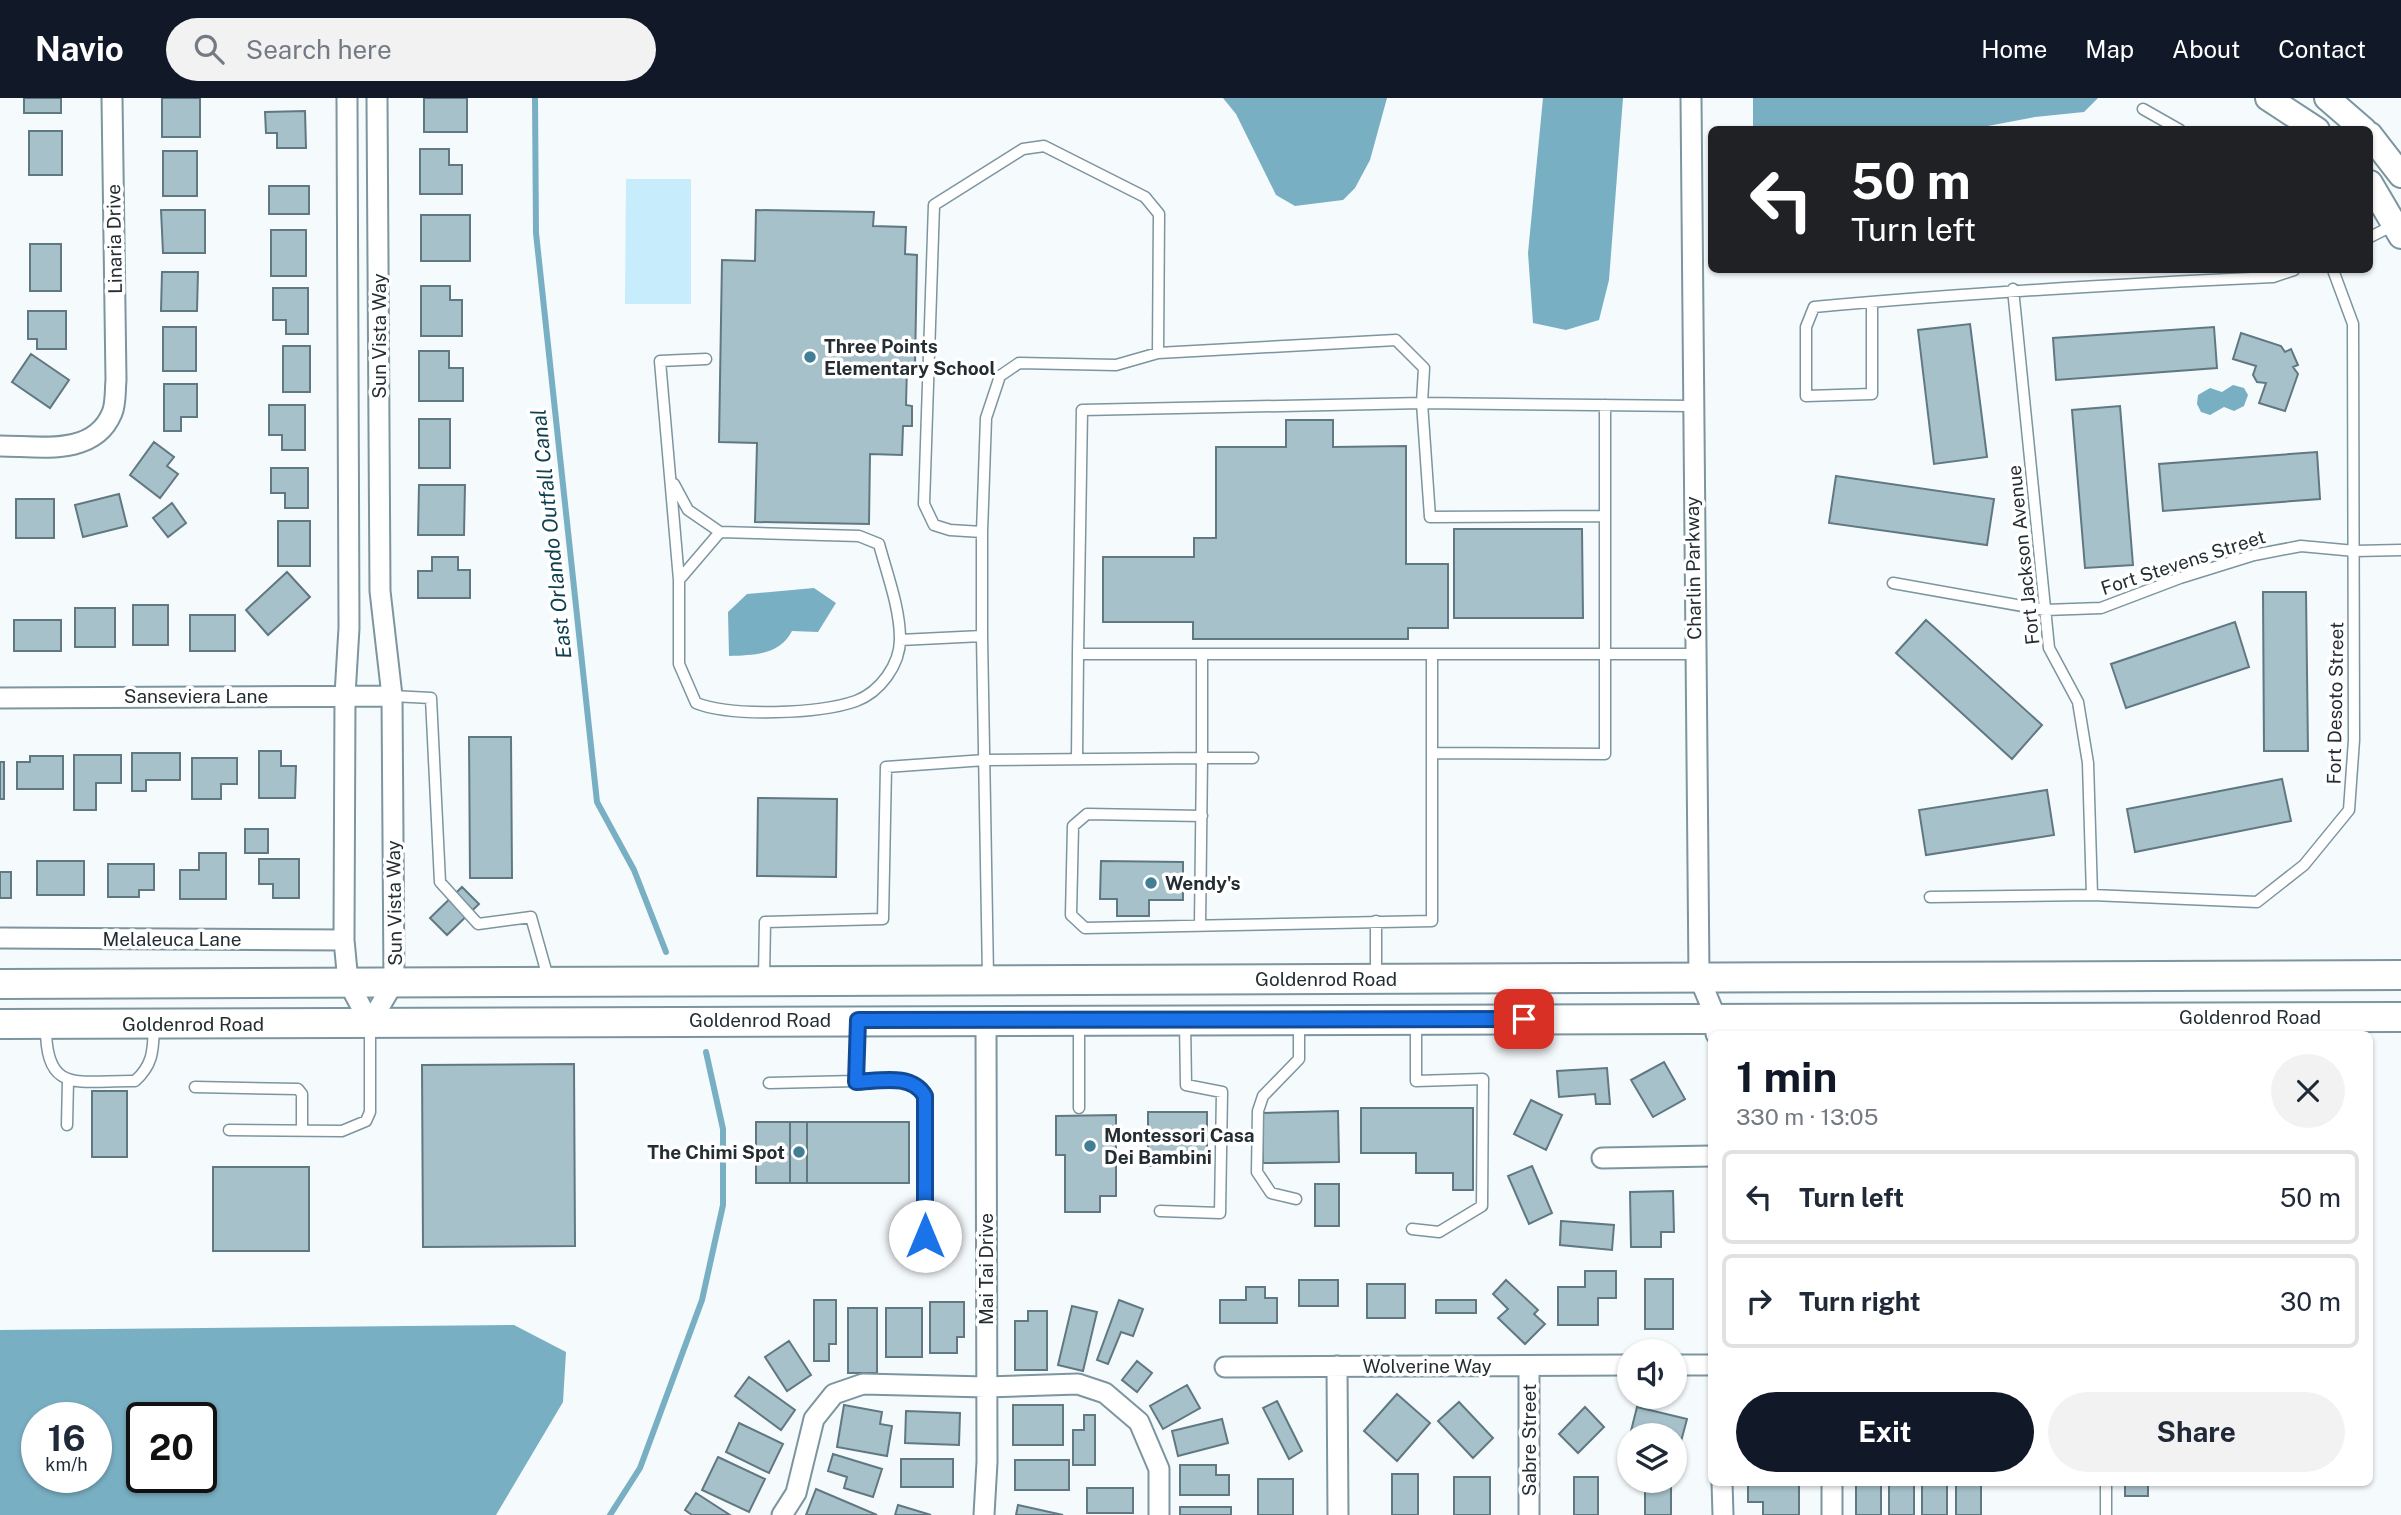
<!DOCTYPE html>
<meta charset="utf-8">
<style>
:root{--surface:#fff;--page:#f2f2f3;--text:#1f2937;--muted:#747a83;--line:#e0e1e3;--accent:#111827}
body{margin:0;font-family:"Public Sans",sans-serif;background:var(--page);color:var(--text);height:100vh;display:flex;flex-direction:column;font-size:26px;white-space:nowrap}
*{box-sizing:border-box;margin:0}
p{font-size:23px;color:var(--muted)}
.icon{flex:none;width:38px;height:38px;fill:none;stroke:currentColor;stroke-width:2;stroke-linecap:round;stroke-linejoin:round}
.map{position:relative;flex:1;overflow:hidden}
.sheet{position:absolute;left:1708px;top:933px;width:665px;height:455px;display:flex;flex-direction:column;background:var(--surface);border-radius:10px;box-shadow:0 2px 5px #0004}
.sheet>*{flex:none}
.guide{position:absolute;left:1708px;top:28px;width:665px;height:147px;border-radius:10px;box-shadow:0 2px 5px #0004;background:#202124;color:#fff;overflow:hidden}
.buttons{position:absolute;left:1617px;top:1241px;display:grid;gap:14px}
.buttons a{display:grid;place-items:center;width:70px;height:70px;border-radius:50%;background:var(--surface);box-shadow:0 2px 5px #0004;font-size:35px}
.speed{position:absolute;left:21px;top:1304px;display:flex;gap:14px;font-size:35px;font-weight:700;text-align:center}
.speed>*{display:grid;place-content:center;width:91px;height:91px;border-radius:50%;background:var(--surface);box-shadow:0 2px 5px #0004;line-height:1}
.speed small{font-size:18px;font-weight:400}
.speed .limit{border:4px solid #111;border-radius:10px;background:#fff;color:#111}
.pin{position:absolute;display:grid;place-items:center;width:60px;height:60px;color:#fff;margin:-30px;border-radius:14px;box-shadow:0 4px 10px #0006}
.me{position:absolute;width:77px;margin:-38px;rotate:0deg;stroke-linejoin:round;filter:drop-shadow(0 0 5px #0008)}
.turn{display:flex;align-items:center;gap:24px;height:147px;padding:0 28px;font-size:32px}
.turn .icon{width:91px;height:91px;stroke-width:2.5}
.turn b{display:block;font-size:49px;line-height:60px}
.round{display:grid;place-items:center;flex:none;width:74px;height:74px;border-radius:37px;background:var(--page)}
.overview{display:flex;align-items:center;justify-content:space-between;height:119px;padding:0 28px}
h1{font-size:42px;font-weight:700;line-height:52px;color:var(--accent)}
.button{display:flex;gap:14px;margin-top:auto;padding:14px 28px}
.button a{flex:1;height:80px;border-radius:42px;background:var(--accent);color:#fff;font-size:28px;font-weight:700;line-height:80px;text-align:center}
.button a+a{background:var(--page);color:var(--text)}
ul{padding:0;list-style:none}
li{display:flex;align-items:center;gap:21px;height:94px;margin:0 14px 10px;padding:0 14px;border:4px solid var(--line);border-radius:10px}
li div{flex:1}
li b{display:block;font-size:26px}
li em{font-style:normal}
header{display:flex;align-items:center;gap:42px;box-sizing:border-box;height:98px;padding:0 35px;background:var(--accent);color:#fff}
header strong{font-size:33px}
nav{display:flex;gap:38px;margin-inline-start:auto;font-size:24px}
.search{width:490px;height:63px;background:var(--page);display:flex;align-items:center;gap:18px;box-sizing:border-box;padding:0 24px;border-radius:38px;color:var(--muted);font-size:26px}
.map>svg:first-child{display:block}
</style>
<header>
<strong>Navio</strong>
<div class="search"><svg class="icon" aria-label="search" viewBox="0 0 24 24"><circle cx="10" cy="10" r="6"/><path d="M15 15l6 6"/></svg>Search here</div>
<nav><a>Home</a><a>Map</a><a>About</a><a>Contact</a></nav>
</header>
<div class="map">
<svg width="2401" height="1417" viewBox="0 0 2401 1417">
<rect width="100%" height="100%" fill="#f5fafd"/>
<!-- green -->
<path fill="#c7ecfb" d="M626 81H691V206H625Z"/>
<!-- water -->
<path fill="#79afc3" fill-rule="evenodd" d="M1223 0H1387L1370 62 1355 90 1343 102 1295 108 1276 97 1236 16Z
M1543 0H1623L1609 182 1599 222 1566 232 1533 225 1528 155Z
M1753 0H2098L2084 14 2035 19 1972 31 1753 32Z
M2233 287 2244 290 2248 297 2244 308 2234 313 2224 309 2210 317 2201 314 2197 306 2198 297 2210 290 2222 294Z
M814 490 836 505 818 534 792 533C780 557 754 557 729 558L728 514 747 496Z
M514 1227 566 1254 563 1304 496 1417H0V1232ZM37 1320H96V1379H37ZM142 1320H201V1379H142Z"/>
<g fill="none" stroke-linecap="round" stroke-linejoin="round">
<!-- stream -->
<path stroke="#79afc3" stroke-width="6" d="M535 0 536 135 597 704 634 772 666 854
M610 1417 640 1370 702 1202 723 1107V1031L706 954"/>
</g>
<!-- building -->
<path fill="#a7c1cb" stroke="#607881" stroke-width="2" d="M24 0H61V15H24Z
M162 0H200V39H162Z
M424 0H467V34H424Z
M305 13 306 50H277V35H266L265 14Z
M29 33H62V77H29Z
M420 51H449V67H462V96H420Z
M163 53H197V98H163Z
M269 88H309V116H269Z
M161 112H205V155H163Z
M756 112 874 114 873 128 906 129 905 156 917 157 915 267H907L906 307 912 308V328H903L902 357 870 356 869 426 755 424 757 345 719 344 722 162 755 163Z
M421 117H470V163H421Z
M271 132H306V178H271Z
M30 146H61V193H30Z
M162 174H198L197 213H161Z
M421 188H450V202H462V238H421Z
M273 190H308V236H286V222H273Z
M28 213H66V251H37V241H28Z
M1970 226 1987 359 1934 366 1918 232Z
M163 229H196V273H163Z
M2214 229 2217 270 2056 282 2053 240Z
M2241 235 2281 248 2285 254 2291 251 2298 267 2293 269 2298 276 2285 313 2259 305 2266 285 2257 284 2253 277 2256 268 2233 261Z
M283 248H310V294H283Z
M419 253H449V270H463V303H419Z
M31 256 69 282 50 310 12 284Z
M164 286H197V319H181V333H164Z
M269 307H305V352H282V337H269Z
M2120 308 2133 467 2085 470 2072 312Z
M419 321H450V370H419Z
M1286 322H1333V349L1406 348V466H1448V530H1408V541H1193V524H1103V459H1194V440H1216V349H1286Z
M154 344 174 359 167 368 178 376 160 400 130 377Z
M2317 354 2320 401 2163 413 2159 366Z
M271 370H308V410H285V395H271Z
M1836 378 1994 401 1987 447 1829 425Z
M419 387H465L464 437H418Z
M119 396 127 428 83 439 75 407Z
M16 401H54V440H16Z
M172 405 186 425 168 439 153 420Z
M278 423H310V468H278Z
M1454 431H1582L1583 520H1454Z
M432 459H458V472H470V500H418V473H432Z
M287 474 310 499 268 537 246 512Z
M2263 494H2306L2308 653H2264Z
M133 507H168V547H133Z
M75 510H115V549H75Z
M190 517H235V553H190Z
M14 522H61V553H14Z
M1926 522 2042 627 2012 661 1896 555Z
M2235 524 2249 569 2126 610 2111 566Z
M469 639H511L512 780H470Z
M259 653H281V668H296L295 700H259Z
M132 655H180V682H146V693H132Z
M74 657H121V685H96V712H74Z
M30 658H63V691H17V664H30Z
M192 660H237V686H221V701H192Z
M0 664H4V701H0Z
M2282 681 2291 723 2135 754 2127 711Z
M2047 692 2054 737 1926 757 1919 712Z
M758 700 837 701 836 779 757 778Z
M245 731H268V755H245Z
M199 755H226V801H180V772H199Z
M259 761H299V800H273V786H259Z
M37 763H84V797H37Z
M1101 763 1183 764V802H1149V818H1117V801H1100Z
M108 766H154V792H139V799H108Z
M0 774H11V800H0Z
M462 789 479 806 447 837 430 820Z
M1664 964 1685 1001 1653 1019 1631 982Z
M574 966 575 1148 423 1149 422 967Z
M1607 970 1610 1006H1596L1595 996 1559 999 1557 973Z
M92 993H127V1059H92Z
M1531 1002 1562 1017 1546 1052 1514 1036Z
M1361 1010H1473V1092H1453V1075H1416V1055H1361Z
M1338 1013 1339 1064 1263 1065 1262 1015Z
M1148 1014H1207V1068H1148Z
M1116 1017V1098H1100V1114H1065V1057H1056V1018Z
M756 1024H790V1085H756Z
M790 1024H807V1085H790Z
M807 1024H909V1085H807Z
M1532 1068 1552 1115 1529 1126 1508 1078Z
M213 1069H309V1153H213Z
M1315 1086H1339V1128H1315Z
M1673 1093 1674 1134H1661V1149H1631L1630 1094Z
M1561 1123 1614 1127 1612 1152 1560 1147Z
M1585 1173H1616V1200H1598V1227H1558V1189H1585Z
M1645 1181H1673V1231H1645Z
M1299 1182H1338V1208H1299Z
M1506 1182 1538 1212 1534 1216 1545 1226 1525 1246 1498 1220 1508 1211 1493 1196Z
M1367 1186H1405V1220H1367Z
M1246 1189H1265V1200H1277V1225H1220V1202H1246Z
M814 1202H836V1246H829V1263H814Z
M1119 1202 1143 1211 1133 1238 1121 1234 1108 1266 1097 1262Z
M1436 1202H1476V1215H1436Z
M930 1204H964V1239H957V1255H930Z
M1072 1208 1097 1214 1083 1273 1058 1267Z
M848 1210H877V1275H848Z
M886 1210H922V1259H886Z
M1028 1213H1047V1272H1015V1223H1028Z
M789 1243 811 1277 787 1293 765 1259Z
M1137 1263 1152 1275 1137 1294 1122 1282Z
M749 1279 795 1312 781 1332 735 1298Z
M1187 1287 1200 1310 1163 1331 1150 1308Z
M1397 1296 1430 1325 1397 1363 1364 1333Z
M1277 1303 1302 1353 1289 1361 1263 1310Z
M1459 1304 1493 1340 1473 1360 1438 1323Z
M844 1307 882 1314 880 1326 892 1328 887 1358 837 1349Z
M1013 1307H1063V1347H1013Z
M1585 1309 1604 1329 1578 1355 1559 1336Z
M1637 1309 1687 1321 1679 1351 1675 1350V1337H1630Z
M906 1313 960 1315 959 1347 905 1345Z
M1084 1317H1095V1367H1073V1332H1084Z
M1222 1321 1228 1345 1178 1358 1172 1333Z
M739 1325 783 1346 769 1375 726 1354Z
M833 1356 882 1371 873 1399 844 1390 847 1379 828 1373Z
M718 1359 765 1381 749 1414 702 1392Z
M901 1361H953V1389H901Z
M1015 1362H1069V1392H1015Z
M1180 1367H1216V1377H1229V1397H1180Z
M1392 1376H1418V1417H1392Z
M1454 1379H1490V1417H1454Z
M1574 1379H1598V1417H1574Z
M1258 1381H1293V1417H1258Z
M1645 1382H1671V1417H1645Z
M1748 1384H1799V1417H1763V1404H1748Z
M1856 1384H1881V1417H1856Z
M1889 1384H1914V1417H1889Z
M1922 1384H1947V1417H1922Z
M1956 1384H1981V1417H1956Z
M2125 1384H2148V1398H2125Z
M1087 1390H1133V1415H1087Z
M816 1391 877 1417H806Z
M696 1395 730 1417H692L685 1412Z
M898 1407 931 1417H895Z
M1018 1407 1063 1417H1016Z
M1180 1409H1231V1417H1180Z"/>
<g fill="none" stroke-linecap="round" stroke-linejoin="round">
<defs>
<path id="service" d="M2143 11 2180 32
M2370 139 2394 127
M2013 191 2049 550 2078 604 2088 665 2092 797
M1872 204V296L1806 298V229L1814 209C1967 195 2120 186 2273 179L2294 172
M674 386 688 412 720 434
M982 434 986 320 1000 278 1019 265 1116 267 1158 255
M679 482 720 434 859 438 879 446C887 476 900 510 900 541 900 567 880 594 856 603 819 616 731 619 696 605L679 566V482L660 263 706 261
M1893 485 2045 512 2101 510 2180 480 2254 457 2301 448 2355 453 2401 452
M982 538V434L950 432 934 427 924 406 934 107 1023 51 1044 48 1145 99 1159 116 1158 255 1396 242 1424 270 1422 305 1430 419 1603 418
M900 542 982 538 988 879
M1078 556 1082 312 1422 305 1691 308
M1202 556V660H1253
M392 598 431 600 440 784 478 826 531 819 549 883
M1433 655 1605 656V307
M1077 661 1078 556H1695
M1202 718 1087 716 1073 728 1071 817 1085 830 1432 823V556
M1930 799 2092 797 2257 804 2304 767 2349 712 2354 642 2353 226 2333 172
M1376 823V877
M764 879 765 824 883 821 886 669 985 662 1202 660 1200 827
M46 927C45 998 79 982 135 983 154 966 153 951 154 927
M856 983C880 983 912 975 925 998V1138
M769 985 856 983 858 926
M195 989 298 991 302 996V1032
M1079 1010V924
M67 1027 68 982
M229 1032 342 1033 366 1023 370 1014V929
M1296 1101 1271 1095 1257 1074 1258 1013 1263 998 1299 961V923
M1160 1113 1220 1115 1222 994 1186 987 1185 923
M1412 1131 1439 1134 1482 1108 1483 981 1416 983V926
M2106 1384V1417"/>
<path id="minor" d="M347 0 349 530 345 597 344 842 348 884 370 925
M1691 0 1699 879 1716 920V936
M0 348C39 348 94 359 112 315 116 306 115 292 116 282L112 0
M0 600 392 598
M0 840 344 842
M370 925 394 884 392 598 380 493 377 0
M1602 1060 1712 1058
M1675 1267H1712
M1337 1268 1338 1417
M1529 1268V1417
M1225 1269 1629 1267
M1722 1384 1723 1417
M1832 1384V1417
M782 1417 796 1395 814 1321 834 1296 863 1286 986 1289 1078 1286 1105 1295 1139 1324 1159 1371V1417
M984 1417 987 1364 986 924"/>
<path id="tertiary" d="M2268 0 2317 32
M2327 0 2364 32
M2370 37 2401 77
M2370 85 2401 138"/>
<path id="secondary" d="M0 886 2401 877
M0 926 2401 919"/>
</defs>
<!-- service casing -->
<use href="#service" stroke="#7c959f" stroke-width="13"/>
<!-- minor casing -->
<use href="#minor" stroke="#7c959f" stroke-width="23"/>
<!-- tertiary casing -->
<use href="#tertiary" stroke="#7c959f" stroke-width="28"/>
<!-- secondary casing -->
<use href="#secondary" stroke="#7c959f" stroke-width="32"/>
<!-- service -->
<use href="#service" stroke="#fff" stroke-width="10"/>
<!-- minor -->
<use href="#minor" stroke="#fff" stroke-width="19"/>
<!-- tertiary -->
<use href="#tertiary" stroke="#fff" stroke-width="24"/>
<!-- secondary -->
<use href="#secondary" stroke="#fff" stroke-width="28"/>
</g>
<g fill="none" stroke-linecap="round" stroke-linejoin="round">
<defs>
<path id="route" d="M925 1138V998C912 975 880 983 856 984L858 922 1524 921"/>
</defs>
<!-- route casing -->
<use href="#route" stroke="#114b97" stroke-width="18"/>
<!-- route -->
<use href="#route" stroke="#1a73e8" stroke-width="12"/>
</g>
<!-- markers -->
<g fill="#427f95" stroke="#fff" stroke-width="2.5">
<circle cx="810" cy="259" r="7"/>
<circle cx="1151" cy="785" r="7"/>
<circle cx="1090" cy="1048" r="7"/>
<circle cx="799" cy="1054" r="7"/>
</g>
<g text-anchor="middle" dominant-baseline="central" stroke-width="7" stroke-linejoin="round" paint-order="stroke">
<!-- street labels -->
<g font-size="19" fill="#242e32" stroke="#fff">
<text transform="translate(114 141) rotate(-91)">Linaria Drive</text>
<text transform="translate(379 238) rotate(-90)">Sun Vista Way</text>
<text transform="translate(2023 457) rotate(-96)">Fort Jackson Avenue</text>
<text transform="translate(2183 464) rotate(-18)">Fort Stevens Street</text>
<text transform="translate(1693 470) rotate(-91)">Charlin Parkway</text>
<text x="196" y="598">Sanseviera Lane</text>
<text transform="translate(2335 605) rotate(-89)">Fort Desoto Street</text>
<text transform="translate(394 805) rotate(-91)">Sun Vista Way</text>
<text x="172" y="841">Melaleuca Lane</text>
<text x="1326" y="881">Goldenrod Road</text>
<text x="2250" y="919">Goldenrod Road</text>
<text x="760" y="922">Goldenrod Road</text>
<text x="193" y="926">Goldenrod Road</text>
<text transform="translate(986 1171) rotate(-90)">Mai Tai Drive</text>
<text x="1427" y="1268">Wolverine Way</text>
<text transform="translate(1529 1342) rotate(-90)">Sabre Street</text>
</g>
<!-- poi labels -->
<g font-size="19" font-weight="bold" fill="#242e32" stroke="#fff" text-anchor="start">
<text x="824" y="248">Three Points<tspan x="824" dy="22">Elementary School</tspan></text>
<text x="1165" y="785">Wendy's</text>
<text x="1104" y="1037">Montessori Casa<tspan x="1104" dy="22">Dei Bambini</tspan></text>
<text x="785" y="1054" text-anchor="end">The Chimi Spot</text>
</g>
<!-- water labels -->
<g font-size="21" font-style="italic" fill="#10404f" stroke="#fff">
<text transform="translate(551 436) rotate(-96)">East Orlando Outfall Canal</text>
</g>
</g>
</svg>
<div class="buttons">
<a><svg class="icon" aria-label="sound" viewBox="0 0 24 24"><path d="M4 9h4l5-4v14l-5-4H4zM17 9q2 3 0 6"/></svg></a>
<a><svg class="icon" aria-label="layers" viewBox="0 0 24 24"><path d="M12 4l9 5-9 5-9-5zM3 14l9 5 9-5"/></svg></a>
</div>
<div class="speed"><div>16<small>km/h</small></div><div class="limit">20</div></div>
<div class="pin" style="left:1524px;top:921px;background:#d93025"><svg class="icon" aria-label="arrive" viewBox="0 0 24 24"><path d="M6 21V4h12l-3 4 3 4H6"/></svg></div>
<svg class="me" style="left:925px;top:1138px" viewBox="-20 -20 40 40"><circle r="19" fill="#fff"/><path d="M0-13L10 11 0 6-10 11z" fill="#1a73e8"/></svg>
<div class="guide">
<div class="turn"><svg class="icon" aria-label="left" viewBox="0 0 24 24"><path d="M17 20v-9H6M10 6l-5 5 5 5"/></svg><div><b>50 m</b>Turn left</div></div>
</div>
<section class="sheet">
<div class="overview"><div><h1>1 min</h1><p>330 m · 13:05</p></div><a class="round"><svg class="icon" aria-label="close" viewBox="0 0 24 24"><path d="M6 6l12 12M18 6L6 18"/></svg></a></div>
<ul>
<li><svg class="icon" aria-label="left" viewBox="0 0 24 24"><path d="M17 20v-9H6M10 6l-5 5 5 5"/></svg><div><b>Turn left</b></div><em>50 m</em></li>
<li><svg class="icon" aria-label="right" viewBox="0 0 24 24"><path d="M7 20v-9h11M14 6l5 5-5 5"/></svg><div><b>Turn right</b></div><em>30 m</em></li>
</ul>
<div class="button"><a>Exit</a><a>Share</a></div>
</section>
</div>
